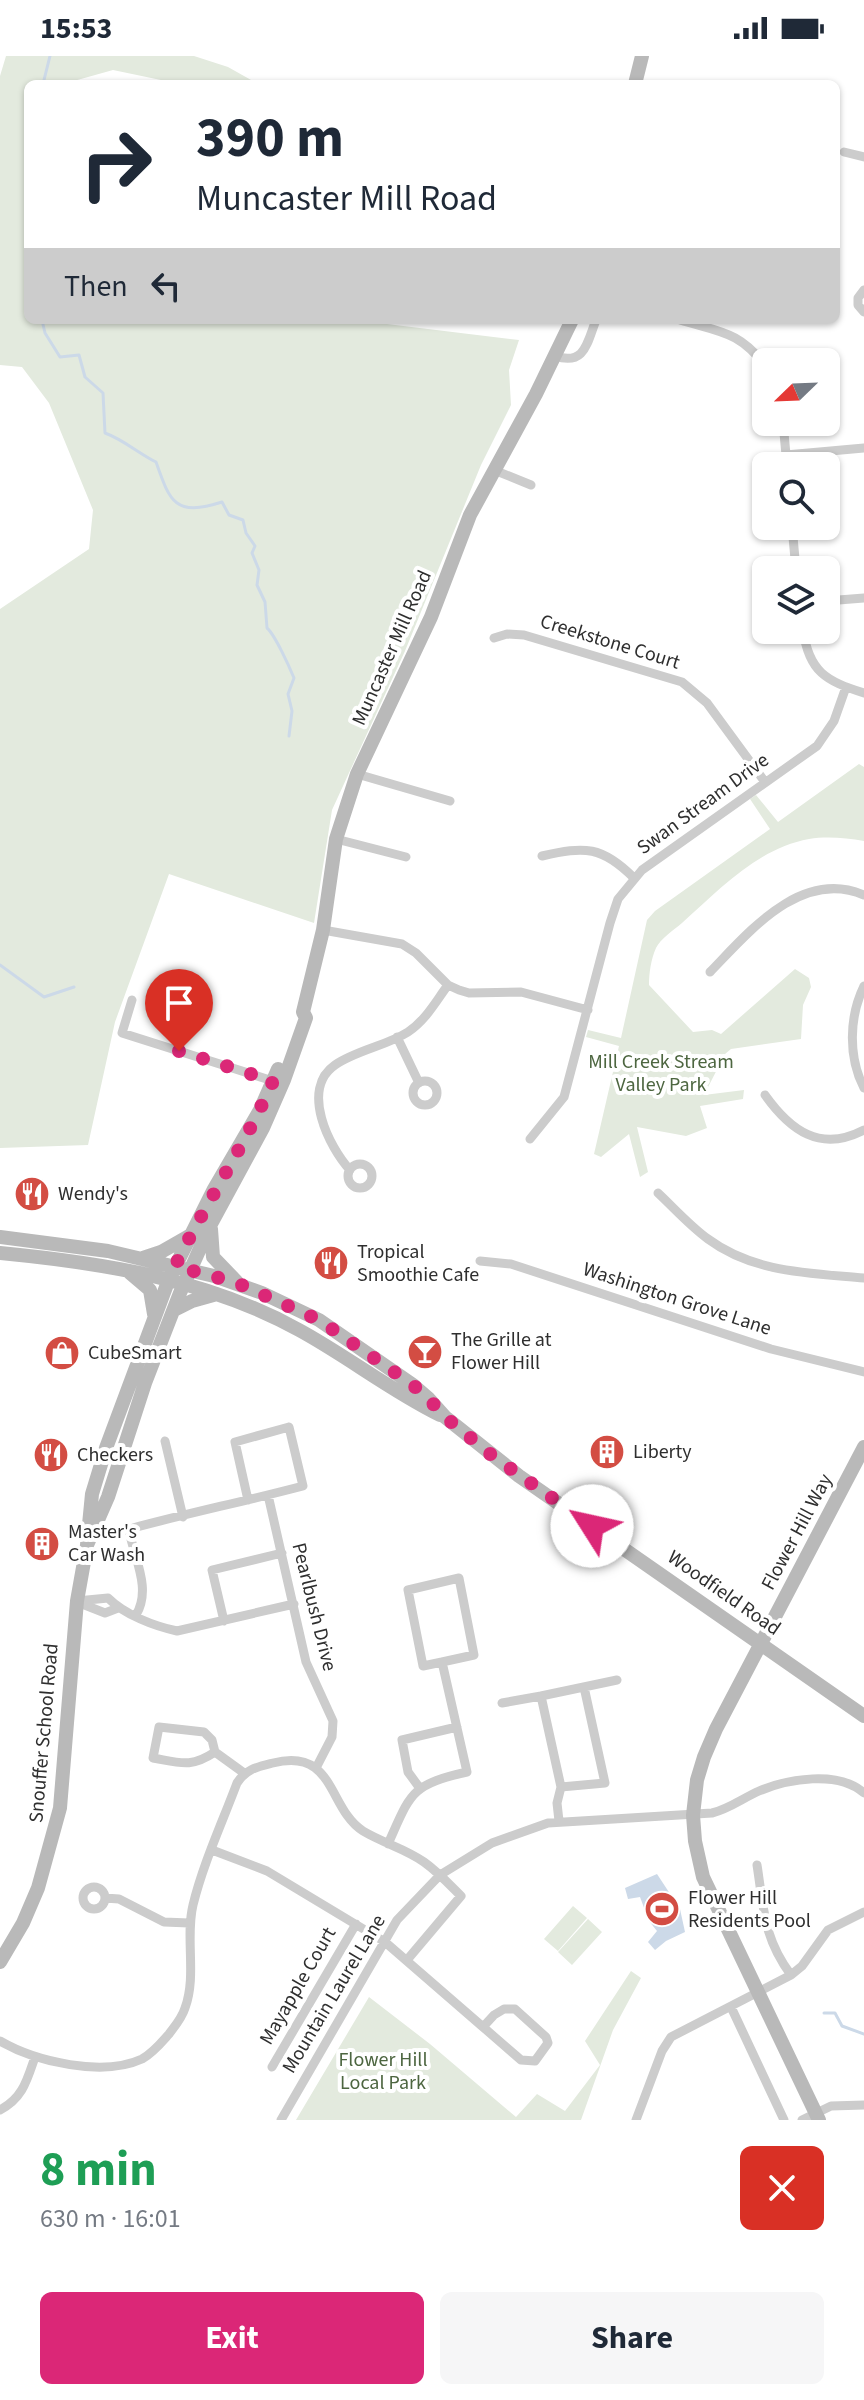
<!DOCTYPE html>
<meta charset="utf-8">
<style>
:root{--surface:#fff;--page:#f6f6f7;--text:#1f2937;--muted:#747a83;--accent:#db2777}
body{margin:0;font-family:"Source Sans 3",sans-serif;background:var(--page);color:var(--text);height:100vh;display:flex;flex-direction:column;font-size:30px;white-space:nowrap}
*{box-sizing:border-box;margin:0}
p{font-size:26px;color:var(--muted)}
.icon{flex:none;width:44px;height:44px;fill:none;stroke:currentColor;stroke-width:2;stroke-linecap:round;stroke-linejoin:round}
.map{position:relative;height:2064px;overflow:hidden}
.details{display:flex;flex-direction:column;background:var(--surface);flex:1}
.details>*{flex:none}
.guide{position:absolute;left:24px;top:24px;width:816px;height:244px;border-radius:12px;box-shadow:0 2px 6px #0004;background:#fff;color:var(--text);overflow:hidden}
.needle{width:52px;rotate:247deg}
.tools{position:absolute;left:752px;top:292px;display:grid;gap:16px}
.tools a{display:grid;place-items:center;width:88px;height:88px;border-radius:12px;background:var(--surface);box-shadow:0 2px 6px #0004;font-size:40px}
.pin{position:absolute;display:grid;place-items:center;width:68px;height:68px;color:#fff;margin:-82px -34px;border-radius:50% 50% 50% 0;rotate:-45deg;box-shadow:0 0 8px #0007}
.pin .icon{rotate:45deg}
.me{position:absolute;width:88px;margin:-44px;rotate:305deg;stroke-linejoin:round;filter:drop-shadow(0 0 6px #0008)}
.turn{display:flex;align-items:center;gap:28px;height:168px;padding:0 40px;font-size:36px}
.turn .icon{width:104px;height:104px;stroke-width:2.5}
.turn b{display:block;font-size:56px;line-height:68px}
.then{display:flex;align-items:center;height:76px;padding:0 40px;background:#0003;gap:16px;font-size:30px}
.round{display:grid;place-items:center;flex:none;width:84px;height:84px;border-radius:12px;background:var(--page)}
.overview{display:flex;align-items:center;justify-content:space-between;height:136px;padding:0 40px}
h1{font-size:48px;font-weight:700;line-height:60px;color:#1e9e55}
.primary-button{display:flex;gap:16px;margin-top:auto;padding:16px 40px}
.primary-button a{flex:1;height:92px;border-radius:12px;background:var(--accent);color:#fff;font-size:32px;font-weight:700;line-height:92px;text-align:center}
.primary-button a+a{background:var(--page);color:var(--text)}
.status{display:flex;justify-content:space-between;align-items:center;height:56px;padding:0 40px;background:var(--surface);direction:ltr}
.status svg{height:22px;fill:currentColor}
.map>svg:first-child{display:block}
</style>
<div class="status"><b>15:53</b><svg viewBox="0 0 49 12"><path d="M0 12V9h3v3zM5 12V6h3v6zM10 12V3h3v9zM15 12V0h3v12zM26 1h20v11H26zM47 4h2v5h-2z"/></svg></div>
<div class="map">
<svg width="864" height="2064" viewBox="0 0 864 2064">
<rect width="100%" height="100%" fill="#fff"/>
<!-- green -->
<path fill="#e3eade" d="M6 0H194L228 11 258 28H180L113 14 63 28H28V264H354L519 284 509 314 511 349 481 409 405 595 332 754 314 867 169 818 115 966 88 1089 0 1092V553L89 493 93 454 49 347 22 311 0 309V20Z
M859 708 864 711V785C846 782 827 780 809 783 758 792 719 834 682 867 674 874 660 883 656 892 651 903 649 917 649 929L693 976 712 974 721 978 795 913 809 922 811 931 803 949 801 983 731 993 725 998 704 1039 744 1034 743 1043 700 1050 707 1072 686 1080 637 1071 648 1116 640 1121 629 1078 601 1101 594 1098 619 990 586 981 588 974 621 982 647 864 655 855 770 773 750 743 756 739 778 766Z
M573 1850 587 1862 558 1895 544 1883Z
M588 1863 602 1876 572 1909 558 1896Z
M631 1915 641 1922 613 1974 581 2064H296L369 1941 430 1988 516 2061 537 2038 565 2055 600 2009 585 1985Z"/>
<!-- water -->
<path fill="#ccd9e8" d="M657 1818 680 1853 685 1876 666 1885 655 1894 648 1886 657 1875 649 1865 640 1841 628 1843 625 1832Z"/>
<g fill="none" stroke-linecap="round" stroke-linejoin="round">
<!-- stream -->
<path stroke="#ccd9e8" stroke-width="3" d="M43 28 50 0
M42 264 45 277 60 301 79 299 85 321 103 337 105 377C124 384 138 397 156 406 170 446 175 461 222 446L229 459 243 464 246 477 255 490 252 497 259 514 257 529 265 546 267 572C275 579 289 610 294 622L288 638 292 655 289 680
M0 909 44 941 74 931
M824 1957H835L842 1970 864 1978"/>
<!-- street -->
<path stroke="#ccc" stroke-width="9" d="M844 96 864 101
M864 234 858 242V249L864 256
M680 264C719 276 740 275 766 311
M555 300C585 310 587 287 596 264
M783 366 787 410
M786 399 864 392
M494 414 531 429
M792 470 796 514
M826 545 864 542
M803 574C809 616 826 625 864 637
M494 582 507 578 524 579 682 626 707 647 765 726
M357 718 450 745
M336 783 406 801
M542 800C585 790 602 790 634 822
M323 874 402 888 416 897 448 929 459 934 469 937 521 936 588 954
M710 916C749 876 801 812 864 839
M864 930C849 961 848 1001 864 1032
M132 944 122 977 273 1025
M397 981 419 1027
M413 1037a12 12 0 1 1 24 0a12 12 0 1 1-24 0Z
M765 1039C790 1074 820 1097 864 1074
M530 1083 564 1041 610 867 618 843 642 814 817 690 834 665 846 631
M348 1120a12 12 0 1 1 24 0a12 12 0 1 1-24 0Z
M350 1114C329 1091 300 1033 335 1009 357 994 386 990 408 976 426 964 436 945 448 929
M658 1137C674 1152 690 1170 708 1183 754 1217 810 1217 864 1222
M480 1205 511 1208 771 1293 864 1316
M165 1385 183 1461
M268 1439 306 1606 333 1665 332 1681 316 1712
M77 1545 108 1542C125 1559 154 1570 177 1575L294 1548
M77 1546 105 1557 118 1552
M136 1559C151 1534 136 1506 130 1479L133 1472C189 1457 246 1445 303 1430L289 1371 235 1386 248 1444
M224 1565 212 1514 282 1497
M502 1647 541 1640
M215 1696C191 1712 181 1707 153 1702L159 1671 204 1676 212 1684 215 1696 244 1717
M419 1731 408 1716 402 1684 457 1671
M561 1731 605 1727 584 1631
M559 1765 557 1747 561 1731 541 1640 617 1624
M388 1788C411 1737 410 1729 467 1716L442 1606 423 1610 408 1534 459 1522 474 1599 442 1606
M212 1794 267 1815 385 1886 483 1971
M757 1809C764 1853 763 1881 791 1919
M83 1842a11 11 0 1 1 22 0a11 11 0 1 1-22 0Z
M105 1842 119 1843 164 1866 189 1867
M731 1951 784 2064
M504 1953H515L546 1981 548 1987 535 2005 521 2004 483 1971 494 1959Z
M0 1985C36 2006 103 2021 142 2003 153 1997 161 1987 169 1978 175 1970 182 1962 185 1952 197 1920 185 1882 193 1849 203 1808 222 1767 237 1727 246 1713 257 1711 273 1707 335 1691 328 1753 363 1775 383 1787 406 1793 424 1806 438 1816 449 1828 461 1840L407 1904
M272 2011 356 1868
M0 2054C23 2042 27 2024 35 2001
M281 2064 397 1864 440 1819 492 1787 548 1767 712 1757C729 1753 743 1742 759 1735 788 1723 838 1714 864 1737
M636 2064 662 1995 671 1981 791 1919 802 1910 828 1874 864 1856
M802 2064 831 2050 864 2049"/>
<!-- secondary -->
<path stroke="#b9b9b9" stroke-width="14" d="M635 28 642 0
M211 1173 213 1201 237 1226
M0 1181 108 1195 214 1220 262 1237 319 1264 413 1329 428 1342 445 1361 519 1420 864 1660
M0 1197C103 1207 207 1223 299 1274 347 1300 391 1335 440 1359
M143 1202 161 1196 189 1180
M130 1217 150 1234 154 1258
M174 1254 192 1245 217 1238
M87 1489 108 1441 145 1327 180 1237 211 1168 263 1072 284 1024 306 962 303 956 323 874 336 783 357 718 431 561 470 459 536 338 572 264
M0 1906 23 1867 38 1832 60 1752 77 1545 87 1489 92 1438 106 1392 169 1223 214 1133 260 1054 278 1013
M819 2064 703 1821 695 1785 693 1759 697 1724 704 1701 716 1673 864 1391"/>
</g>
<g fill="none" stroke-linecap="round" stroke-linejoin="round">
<!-- route -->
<path stroke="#db2777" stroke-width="14" stroke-dasharray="0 25.2" d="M179 995 273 1025C245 1089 206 1147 175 1210L237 1227 319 1264 413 1329 428 1342 445 1361 494 1401 592 1470"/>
</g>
<!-- icons -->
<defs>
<symbol id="restaurant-disc" viewBox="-11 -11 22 22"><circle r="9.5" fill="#d34d43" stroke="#fff"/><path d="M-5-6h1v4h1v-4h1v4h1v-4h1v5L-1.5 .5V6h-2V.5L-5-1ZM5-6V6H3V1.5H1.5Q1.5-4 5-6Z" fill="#fff"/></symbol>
<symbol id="bar-disc" viewBox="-11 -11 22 22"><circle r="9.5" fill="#d34d43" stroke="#fff"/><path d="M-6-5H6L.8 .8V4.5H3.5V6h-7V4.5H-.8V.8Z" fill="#fff"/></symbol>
<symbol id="shop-disc" viewBox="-11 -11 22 22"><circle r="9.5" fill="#d34d43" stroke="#fff"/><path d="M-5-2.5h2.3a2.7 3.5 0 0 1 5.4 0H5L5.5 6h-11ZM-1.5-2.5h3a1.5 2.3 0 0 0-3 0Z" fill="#fff"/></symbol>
<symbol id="building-disc" viewBox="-11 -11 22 22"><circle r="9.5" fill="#d34d43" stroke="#fff"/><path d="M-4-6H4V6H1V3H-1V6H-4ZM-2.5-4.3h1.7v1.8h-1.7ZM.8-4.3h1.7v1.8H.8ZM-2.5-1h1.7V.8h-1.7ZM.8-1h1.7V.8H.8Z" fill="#fff"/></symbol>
<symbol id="stadium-disc" viewBox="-11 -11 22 22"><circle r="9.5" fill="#d34d43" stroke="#fff"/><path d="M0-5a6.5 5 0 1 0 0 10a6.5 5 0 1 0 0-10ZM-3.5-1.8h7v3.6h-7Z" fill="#fff"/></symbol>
</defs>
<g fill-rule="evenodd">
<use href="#restaurant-disc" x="12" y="1118" width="40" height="40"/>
<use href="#restaurant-disc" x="311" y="1187" width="40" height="40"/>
<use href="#bar-disc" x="405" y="1276" width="40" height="40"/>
<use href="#shop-disc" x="42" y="1277" width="40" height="40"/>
<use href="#building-disc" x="587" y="1376" width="40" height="40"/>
<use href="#restaurant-disc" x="31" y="1379" width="40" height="40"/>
<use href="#building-disc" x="22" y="1468" width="40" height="40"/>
<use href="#stadium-disc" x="642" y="1833" width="40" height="40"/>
</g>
<g text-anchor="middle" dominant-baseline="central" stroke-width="8" stroke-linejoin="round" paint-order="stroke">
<!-- street labels -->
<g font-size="20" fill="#2f2f2f" stroke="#fff">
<text transform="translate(610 586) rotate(17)">Creekstone Court</text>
<text transform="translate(392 592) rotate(-66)">Muncaster Mill Road</text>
<text transform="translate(703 748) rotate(-36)">Swan Stream Drive</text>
<text transform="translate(677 1243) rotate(18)">Washington Grove Lane</text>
<text transform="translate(797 1476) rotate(-62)">Flower Hill Way</text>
<text transform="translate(724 1537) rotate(35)">Woodfield Road</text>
<text transform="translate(314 1551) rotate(76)">Pearlbush Drive</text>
<text transform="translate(44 1677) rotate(-85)">Snouffer School Road</text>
<text transform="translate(298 1930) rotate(-60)">Mayapple Court</text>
<text transform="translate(334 1938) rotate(-59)">Mountain Laurel Lane</text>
</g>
<!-- park labels -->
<g font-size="20" fill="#4d6640" stroke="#fff">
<text x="661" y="1006">Mill Creek Stream<tspan x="661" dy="23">Valley Park</tspan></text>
<text x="383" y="2004">Flower Hill<tspan x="383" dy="23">Local Park</tspan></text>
</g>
<!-- poi labels -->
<g font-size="20" fill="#2f2f2f" stroke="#fff" text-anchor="start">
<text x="58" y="1138">Wendy's</text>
<text x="357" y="1196">Tropical<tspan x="357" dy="23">Smoothie Cafe</tspan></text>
<text x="451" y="1284">The Grille at<tspan x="451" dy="23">Flower Hill</tspan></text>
<text x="88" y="1297">CubeSmart</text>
<text x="633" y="1396">Liberty</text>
<text x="77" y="1399">Checkers</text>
<text x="68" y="1476">Master's<tspan x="68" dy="23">Car Wash</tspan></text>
<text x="688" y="1842">Flower Hill<tspan x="688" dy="23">Residents Pool</tspan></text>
</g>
</g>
</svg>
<div class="tools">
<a><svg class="needle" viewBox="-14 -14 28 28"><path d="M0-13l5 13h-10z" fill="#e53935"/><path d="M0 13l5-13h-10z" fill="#747a83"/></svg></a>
<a><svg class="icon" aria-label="search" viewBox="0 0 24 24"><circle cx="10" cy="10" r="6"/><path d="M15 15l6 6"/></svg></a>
<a><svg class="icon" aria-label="layers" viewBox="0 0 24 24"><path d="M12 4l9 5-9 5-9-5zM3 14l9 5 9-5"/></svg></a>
</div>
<div class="pin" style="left:179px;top:995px;background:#d93025"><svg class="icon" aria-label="arrive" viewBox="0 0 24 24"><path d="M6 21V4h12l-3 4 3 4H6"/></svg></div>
<svg class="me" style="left:592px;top:1470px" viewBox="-20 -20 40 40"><circle r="19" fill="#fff"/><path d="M0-13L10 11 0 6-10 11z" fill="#db2777"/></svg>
<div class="guide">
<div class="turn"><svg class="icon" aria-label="right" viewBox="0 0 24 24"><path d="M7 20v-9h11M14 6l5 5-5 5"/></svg><div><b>390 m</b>Muncaster Mill Road</div></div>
<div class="then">Then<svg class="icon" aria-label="left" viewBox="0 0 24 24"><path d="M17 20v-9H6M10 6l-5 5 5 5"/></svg></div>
</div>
</div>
<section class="details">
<div class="overview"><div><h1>8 min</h1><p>630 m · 16:01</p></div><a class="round" style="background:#d93025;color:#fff"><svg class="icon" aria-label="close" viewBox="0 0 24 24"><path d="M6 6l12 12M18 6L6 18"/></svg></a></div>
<div class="primary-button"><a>Exit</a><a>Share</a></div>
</section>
